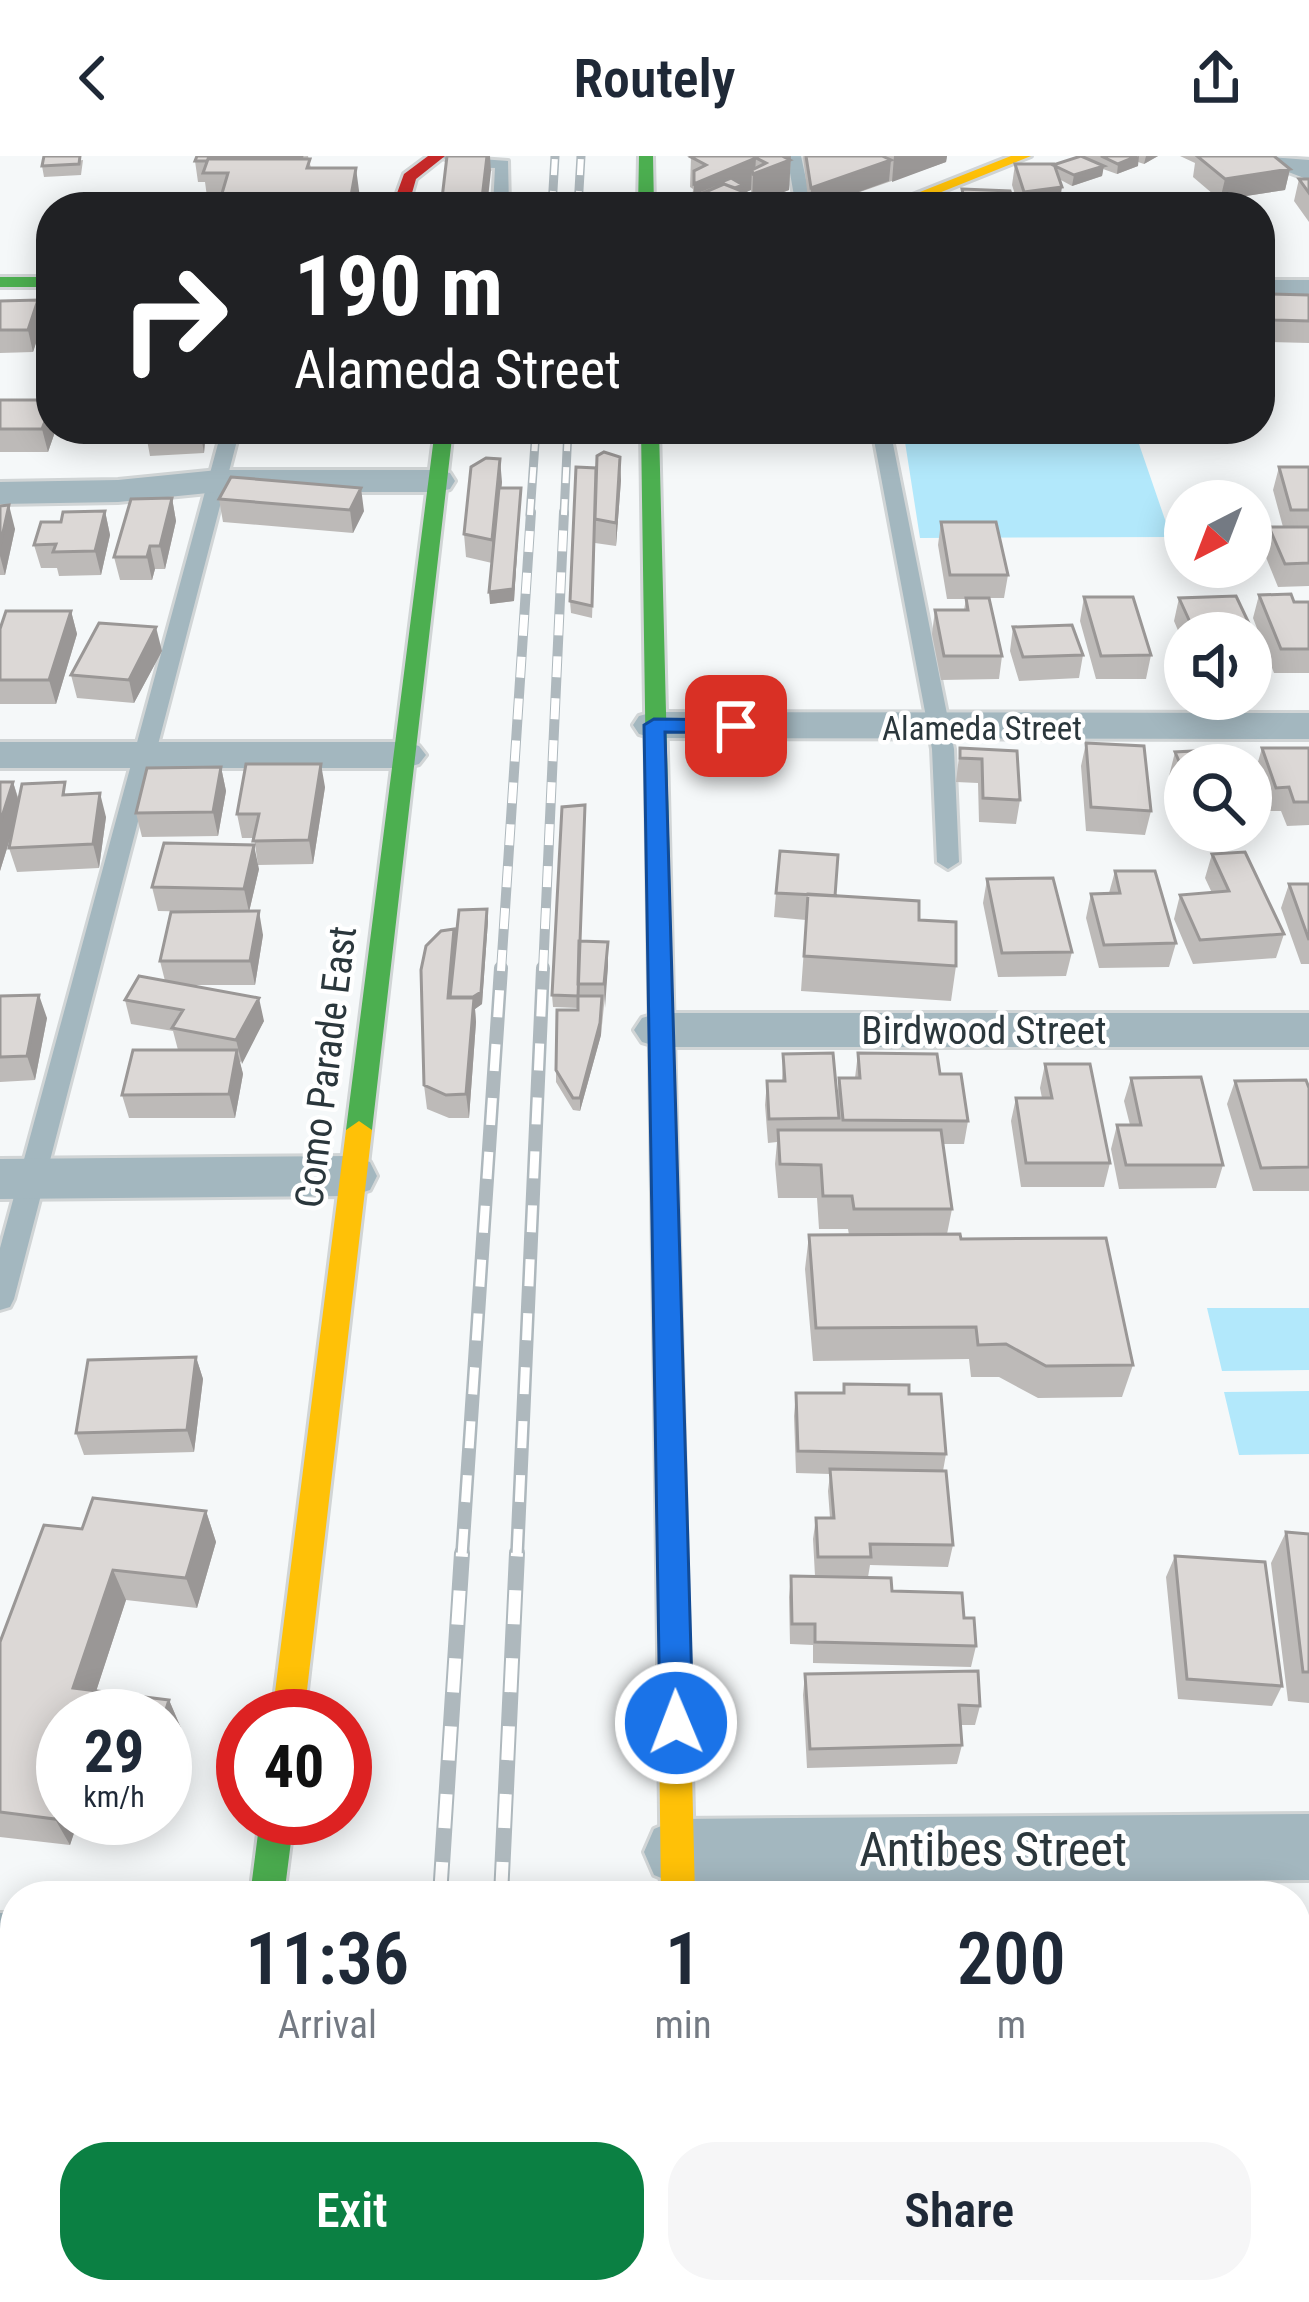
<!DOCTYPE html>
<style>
:root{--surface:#fff;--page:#f6f6f7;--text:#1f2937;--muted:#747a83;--accent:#0b8043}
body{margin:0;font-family:"Roboto Condensed",sans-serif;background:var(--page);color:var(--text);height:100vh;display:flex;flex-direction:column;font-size:45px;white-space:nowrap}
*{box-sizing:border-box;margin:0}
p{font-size:39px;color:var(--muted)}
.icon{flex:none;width:66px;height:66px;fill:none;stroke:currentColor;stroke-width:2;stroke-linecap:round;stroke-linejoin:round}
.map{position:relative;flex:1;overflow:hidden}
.sheet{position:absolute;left:0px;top:1725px;width:1311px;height:423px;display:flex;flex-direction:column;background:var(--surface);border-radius:48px 48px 0 0;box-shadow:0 6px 30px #0003}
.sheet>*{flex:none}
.guide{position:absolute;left:36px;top:36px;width:1239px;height:252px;border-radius:48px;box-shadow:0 6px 30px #0003;background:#202124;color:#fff;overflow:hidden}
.needle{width:78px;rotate:222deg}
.fabs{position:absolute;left:1164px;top:324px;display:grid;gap:24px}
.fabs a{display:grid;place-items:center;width:108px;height:108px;border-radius:50%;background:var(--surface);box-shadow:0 6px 30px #0003;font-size:60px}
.speed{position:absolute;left:36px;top:1533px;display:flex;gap:24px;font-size:60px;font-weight:700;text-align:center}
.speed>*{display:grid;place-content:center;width:156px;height:156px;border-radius:50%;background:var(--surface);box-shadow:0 6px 30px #0003;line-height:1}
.speed small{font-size:30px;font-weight:400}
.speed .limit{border:18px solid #d22;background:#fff;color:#111}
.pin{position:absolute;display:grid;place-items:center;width:102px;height:102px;color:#fff;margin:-51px;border-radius:24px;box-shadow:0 6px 18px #0006}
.me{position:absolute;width:132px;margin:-66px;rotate:359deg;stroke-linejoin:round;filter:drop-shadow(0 0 9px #0008)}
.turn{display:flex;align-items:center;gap:42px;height:252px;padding:0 60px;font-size:54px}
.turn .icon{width:156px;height:156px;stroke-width:2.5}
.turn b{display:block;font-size:84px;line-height:102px}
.eta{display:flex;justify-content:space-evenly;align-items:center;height:204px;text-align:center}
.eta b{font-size:72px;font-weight:600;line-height:84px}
.action{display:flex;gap:24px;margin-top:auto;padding:24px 60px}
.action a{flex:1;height:138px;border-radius:48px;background:var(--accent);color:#fff;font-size:48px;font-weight:600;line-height:138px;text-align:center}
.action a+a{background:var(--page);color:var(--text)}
header{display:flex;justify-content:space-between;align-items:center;height:156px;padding:0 60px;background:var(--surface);font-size:54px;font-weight:600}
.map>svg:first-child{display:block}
</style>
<header><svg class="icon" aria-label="back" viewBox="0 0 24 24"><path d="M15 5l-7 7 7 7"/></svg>Routely<svg class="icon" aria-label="share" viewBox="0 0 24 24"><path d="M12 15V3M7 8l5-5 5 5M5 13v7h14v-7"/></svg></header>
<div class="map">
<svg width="1309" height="2146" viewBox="0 0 1309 2146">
<rect width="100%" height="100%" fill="#f5f8f9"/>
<!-- green -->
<path fill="#b2e8fb" d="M905 286 1139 288 1171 381 920 382Z
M1207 1152H1309V1214L1222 1215Z
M1309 1235V1298L1239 1299 1224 1236Z"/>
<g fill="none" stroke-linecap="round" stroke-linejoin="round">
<defs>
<path id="lane" d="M439 0 508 5 509 51H493L495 12 463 11Z
M787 0H801L812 51H796Z
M222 273H240L14 1143 10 1151 0 1154V1092Z
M872 273H890L954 593 959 706 948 713 937 706 932 593Z"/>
<path id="street" d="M1258 0 1309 4V24L1263 6Z
M1260 124H1309V144H1260Z
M218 314H437L450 317 455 325 450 333 437 336H218L118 346 0 348V326L118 324Z
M654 556 1309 557V583L654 582 639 578 633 569 639 560Z
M0 586H404L419 590 426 599 419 608 404 612H0Z
M659 857H1309V891H659L642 886 634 874 642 862Z
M351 1000 370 1006 377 1020 370 1034 351 1040 0 1043V1003Z
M1309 1658V1724L678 1729 654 1719 644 1696 654 1673 678 1663Z
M0 1757H15V1827H0Z"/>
<path id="fast" d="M639 0H653L654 51H638Z
M0 121H51V131H0Z
M435 273H453L372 974 359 983 346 974Z
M641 273H659L683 1245 679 1253 669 1257 659 1253 655 1245Z
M260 1662H294L284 1740H250Z"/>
<path id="slow" d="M1011 0H1031L904 51H882Z
M359 965 372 974 304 1560H272L346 974Z
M669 1233 679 1237 683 1245 695 1740H661L655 1245 659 1237Z
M198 2133H238L237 2146H197Z"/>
<path id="jam" d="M428 0H445L416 23 408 51H392L404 18Z
M664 2133H704L705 2146H665Z"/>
</defs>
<!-- lane casing -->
<use href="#lane" stroke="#d1d5d6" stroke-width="6"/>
<!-- street casing -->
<use href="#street" stroke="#d1d5d6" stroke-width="6"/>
<!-- fast casing -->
<use href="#fast" stroke="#d1d5d6" stroke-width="6"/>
<!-- slow casing -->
<use href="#slow" stroke="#d1d5d6" stroke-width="6"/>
<!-- jam casing -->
<use href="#jam" stroke="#d1d5d6" stroke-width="6"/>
<!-- lane -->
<use href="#lane" fill="#a3b7bf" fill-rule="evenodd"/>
<!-- street -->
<use href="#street" fill="#a3b7bf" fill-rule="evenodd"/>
<!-- fast -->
<use href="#fast" fill="#4caf50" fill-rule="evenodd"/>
<!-- slow -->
<use href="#slow" fill="#ffc107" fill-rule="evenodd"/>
<!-- jam -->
<use href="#jam" fill="#c62828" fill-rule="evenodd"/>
<defs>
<path id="rail-far3" d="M552 51 555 0
M578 51 581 0
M530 359 536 273
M564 359 568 273"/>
<path id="rail-far2" d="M501 815 531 356
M543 815 564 356"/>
<path id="rail-far1" d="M462 1400 501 812
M517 1400 543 812"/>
<path id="rail" d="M440 1740 462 1397
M501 1740 517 1397
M416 2146 417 2133
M484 2146 485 2133"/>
</defs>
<!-- rail-far3 casing -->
<use href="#rail-far3" stroke="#aeb8bd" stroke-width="9"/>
<!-- rail-far2 casing -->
<use href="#rail-far2" stroke="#aeb8bd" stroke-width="10"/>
<!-- rail-far1 casing -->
<use href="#rail-far1" stroke="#aeb8bd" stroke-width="14"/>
<!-- rail casing -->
<use href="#rail" stroke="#aeb8bd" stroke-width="16"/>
<!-- rail-far3 -->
<use href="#rail-far3" stroke="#fff" stroke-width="6" stroke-dasharray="16" stroke-linecap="butt"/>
<!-- rail-far2 -->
<use href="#rail-far2" stroke="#fff" stroke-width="8" stroke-dasharray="21" stroke-linecap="butt"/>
<!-- rail-far1 -->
<use href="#rail-far1" stroke="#fff" stroke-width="9" stroke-dasharray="27" stroke-linecap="butt"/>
<!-- rail -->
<use href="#rail" stroke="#fff" stroke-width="12" stroke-dasharray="34" stroke-linecap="butt"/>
</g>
<!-- wall -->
<path fill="#bdbab8" d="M308 0 311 12 360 42 358 51H218L219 47 208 48 205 26H198L195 5Z
M791 0 789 34 752 48 751 34 744 37V43L751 47V51H692L693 33 690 31 691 1Z
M803 0H947L946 6 817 51H809Z
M1081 0H1158L1144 8 1138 6V10L1117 18 1103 13 1102 20 1072 30 1059 23V51H1019L1012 29 1015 8H1054Z
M1180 0H1274L1290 13 1285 34 1220 44 1193 21 1195 7Z
M83 4 81 19 44 21 42 10Z
M1299 23H1309V66L1294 45Z
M1309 137V187L1268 186 1261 160 1266 138 1308 139Z
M0 145 43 166 33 196 0 197Z
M0 244 51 273H56L48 296H0Z
M145 273H206L204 297 150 300Z
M1279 311H1309V430L1278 431 1263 394 1269 371H1283L1273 334Z
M596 312 621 324 616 390 595 387V384L592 462 571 457 570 445Z
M502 326 501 332H521L514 445 490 448 492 407 466 401 464 378Z
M172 342 176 365 165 413H155L152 424H120L114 401Z
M219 343 364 355 353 377 223 366Z
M0 350 15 373 5 419H0Z
M105 355 110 379 101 419 59 420 57 412H41L34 389 61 366Z
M941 366 1008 419 1004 442H990L1002 500 999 523 941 524 932 478 935 454H964L966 443H947L938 389Z
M1259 439 1294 446H1309V517H1274L1253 462Z
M1236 440 1262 495 1256 519H1251V477H1185V491L1174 465 1179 442Z
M1084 441 1151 499 1146 523H1096L1080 465Z
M71 455 77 478 56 548H0V473Z
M1013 471 1083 499 1079 522 1019 525 1010 495Z
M162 495 134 547 77 542 71 519Z
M1086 587 1151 655 1145 679 1086 675 1081 610Z
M960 592 1017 595 1020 644 1016 668 979 666 978 627 956 626Z
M1262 592H1309V669L1287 670 1281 655H1269L1255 616Z
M1175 596 1185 609V657L1169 620Z
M221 611 226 635 218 680 142 681 136 657Z
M0 626H13L19 644 69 638 106 661 99 712 17 716 9 692 13 673 0 715Z
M325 631 313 708 258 709 254 682H242L237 658Z
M1251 634 1257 647 1251 668Z
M1212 698 1284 778 1276 802 1193 808 1174 763 1180 739 1212 737 1205 722Z
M259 713 249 756 263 779 255 829H185L264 865 240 907 243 918 235 962H129L122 939 178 894 173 875 131 868 125 844 165 825 160 805 203 756 158 755 152 731Z
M1115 715 1176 787 1169 811 1099 812 1086 762 1091 738 1109 737Z
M987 723 1072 796 1066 820 998 821 983 747Z
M1289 728H1309V808H1301L1281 752Z
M776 737 835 740 919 764 956 810 951 845 801 835 806 764 774 761Z
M488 765 482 848 475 853 476 866 469 962H449L427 953 424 929 456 787Z
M581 785 608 810 601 879 580 955 573 954 556 926V914L578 852 553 851 552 839Z
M0 840 47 862 35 924 0 926Z
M858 897 940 918 968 965 964 988H943L952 1053 947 1078 961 1083 1133 1209 1122 1241 1038 1242 999 1221H971L969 1203 813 1205 805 1113 809 1079H849L848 1073H819L817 1042H778L775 1008 777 986 768 987 765 949 767 925H782L783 898 837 945 839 922H855Z
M1045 908 1110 1007 1104 1031H1021L1011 965 1016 942H1042L1040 932Z
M1131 922 1223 1009 1216 1032 1119 1033 1111 993 1117 969H1130L1124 945Z
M1235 925 1309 932V1035H1253L1227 948Z
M196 1201 203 1223 194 1296 84 1299 76 1277Z
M844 1228 909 1238 946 1298 943 1315 953 1389 948 1411 870 1409 868 1421 892 1435 964 1462 976 1490 971 1511 813 1507V1489L790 1488 789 1441 791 1420H815L813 1383 816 1362H830L828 1335 830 1318 796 1317 794 1260 796 1237H843Z
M206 1355 216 1386 197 1452 126 1444 96 1535 169 1544 181 1572 165 1626V1560H63V1662H79L70 1689 0 1681V1486L82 1373Z
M1286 1376 1309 1378V1547L1288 1545 1271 1407Z
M1175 1400 1282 1530 1272 1550 1178 1543 1166 1421Z
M805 1518 980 1550 975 1569H961L962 1589 957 1608 807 1612 803 1539Z
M1296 1791H1309V2010H1296Z
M0 1915H15V2056H0Z
M1124 2133H1252L1253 2138 1246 2146H1127Z"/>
<!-- shaded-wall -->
<path fill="#9a9796" d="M487 0H490L491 15 487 51H481Z
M772 0H791L789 34 752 48 753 18 752 14 751 34 744 37V50L751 47V51H694V28L756 2 755 17Z
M894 0H947L946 6 892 26Z
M1139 0 1138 10 1117 18 1118 8Z
M1146 0H1158L1144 8Z
M891 4 889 25 817 51H810L811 32Z
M1104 10 1102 20 1072 30 1074 19Z
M356 12 360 42 358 51H349Z
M1290 13 1285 34 1220 44 1225 23Z
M1062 31 1059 51H1022L1024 36Z
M38 144 43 166 33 196 28 174Z
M51 250V273H56L48 296 42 273Z
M200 273H206L204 297Z
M620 301 621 324 616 390V367Z
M500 303 502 326 494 407 492 384Z
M361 332 364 355 353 377 350 354Z
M521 332 514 445 490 448 489 436Z
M172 342 176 365 165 413 160 390Z
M9 349 15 373 5 419 0 400V390Z
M105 355 110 379 101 419 95 395Z
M150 390 155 413 152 424 147 401Z
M71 455 77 478 56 548 49 524Z
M156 471 162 495 134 547 129 524Z
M321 608 325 631 313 708 309 684Z
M221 611 226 635 218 680 213 656Z
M13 626 20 650 0 715V667Z
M100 637 106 661 99 712 93 688Z
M254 689 259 713 249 756 244 733Z
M487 753 488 765 482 848 475 853 476 866 469 962 466 938 473 849Z
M259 755 263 779 255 829 250 805Z
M454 773 457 797 453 841 448 842Z
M608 786V810L605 852 604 828Z
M39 839 47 862 35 924 27 900Z
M602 840 601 879 580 955V942Z
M259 842 264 865 242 908 236 884Z
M237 894 243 918 235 962 229 938Z
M196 1201 203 1223 194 1296 187 1274Z
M206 1355 216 1386 197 1452 186 1422Z
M113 1414 126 1444 88 1560 73 1532Z
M169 1544 181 1572 165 1626V1560Z
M63 1638V1662H79L70 1689 55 1663Z
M22 2133H35L34 2146H20Z"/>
<!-- building -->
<path fill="#dcd8d6" stroke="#9a9796" stroke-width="3" d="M44 0H80L79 8 42 10Z
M197 0H302L301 3H208L207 5H195Z
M447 0H487L481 51H441Z
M694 0H782L790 4 753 18 752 14 766 7 756 2 694 28V15L706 9 691 1Z
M806 0H882L891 4 811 32Z
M1081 0 1104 10 1074 19 1053 9Z
M1101 0H1137L1118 8Z
M1197 0H1274L1290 13 1225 23Z
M208 3H310L307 12H356L349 51H218L228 17H203Z
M1015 8H1054L1062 31 1024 36Z
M731 22 743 29 735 32 724 28 694 41V37Z
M1299 23H1309V37Z
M724 28 744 36 737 40 751 47 740 51H692L693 41Z
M962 33 1010 35 1015 51H944L942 43H964Z
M1089 43 1130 45V51H1089Z
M1166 47 1192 48 1193 51H1167Z
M1266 138 1309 139V165L1274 164Z
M38 144 28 174H0V145Z
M0 244H51V250L42 273H0Z
M145 273H200L145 277Z
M604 296 620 301 616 367 595 363 597 300Z
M486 302 500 303 492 384 464 378 471 311Z
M576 311 596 312 592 450 570 445Z
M1279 311H1309V354H1291Z
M231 321 361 332 350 354 219 343Z
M499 332H521L513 433 489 436Z
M172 342 160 390H150L147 401H114L131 343Z
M9 349 0 390V350Z
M105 355 95 395 53 396 56 388 34 389 41 366H61L63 356Z
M941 366H996L1008 419H950Z
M1269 371H1309V407L1285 408Z
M1291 438 1294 446H1309V493H1281L1259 439Z
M1236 440 1262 495 1251 496V477H1195L1179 442Z
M1084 441H1133L1151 499 1101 500Z
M966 442H989L1002 500H944L935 454H968Z
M6 455H71L49 524H0V473Z
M99 467 156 471 129 524 71 519Z
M1072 469 1083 499 1023 501 1013 471Z
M1086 587 1144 590 1151 655 1091 651Z
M960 592 1017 595 1020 644 983 642 982 603 960 602Z
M1262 592H1309V646H1294L1289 631 1276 632Z
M1232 593 1239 609H1185V619L1175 596Z
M246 608H321L309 684 253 685 259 658H237Z
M221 611 213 656 136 657 147 612Z
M0 626H13L0 667Z
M65 626 63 639 100 637 93 688 9 692 22 628Z
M585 649 578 840 552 839 562 651Z
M164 687 254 689 244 733 152 731Z
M780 695 838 699 835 740 776 737Z
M1245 696 1284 778 1200 784 1180 739 1229 735 1212 698Z
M1115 715H1155L1176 787 1104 789 1091 738 1120 737Z
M1053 722 1072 796 1002 797 987 723Z
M1289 728H1309V784Z
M808 738 919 745V764L956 766V810L804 800Z
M487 753 481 836 473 841H450L459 754Z
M259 755 250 805H160L171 756Z
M454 773 448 842H474L466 938 446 939 424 929 421 814 426 790 441 775Z
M579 785 608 786 604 828H578Z
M139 820 259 842 236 884 172 872 183 854 125 844Z
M39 839 27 900 0 901V840Z
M578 840H602L600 867 580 942H573L556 914 557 854H578Z
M133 894H237L229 938 122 939Z
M833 897 839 962 769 963 767 925H785L783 898Z
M858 897 937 898 940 918H961L968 965 843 964 839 922H860Z
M1045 908H1090L1110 1007H1026L1016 942H1052Z
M1201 921 1223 1009H1126L1117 969H1141L1131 922Z
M1306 924 1309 932V1011L1261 1012 1235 925Z
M778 974H941L952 1053H854L852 1040H823L821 1009 780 1008Z
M960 1078 961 1083 1106 1082 1133 1209 1046 1210 1006 1188 978 1189 976 1171 816 1172 809 1079Z
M196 1201 187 1274 76 1277 88 1204Z
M844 1228 909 1229V1238H941L946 1298 798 1295 796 1237H844Z
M830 1313 946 1315 953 1389 870 1388 871 1401H818L816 1362H834Z
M93 1342 206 1355 186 1422 113 1414 73 1532 169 1544 164 1560H63V1638L55 1663 0 1656V1486L44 1369 82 1373Z
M1286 1376 1309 1378V1516H1303Z
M1175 1400 1265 1406 1282 1530 1187 1523Z
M791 1420 891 1422 892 1435 962 1437 964 1462H974L976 1490 815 1486V1468H792Z
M978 1515 980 1550 959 1549 962 1589 810 1593 805 1518Z
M1296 1791H1309V1989H1296Z
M0 1915H15V2042H0Z
M15 2070V2133H22L20 2146H0V2071Z
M911 2133H1053L1052 2146H909Z
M1137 2133H1252L1253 2138 1197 2146H1140Z"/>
<!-- route -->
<path fill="#1a73e8" stroke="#114b97" stroke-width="3" d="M654 563 736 564 747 570 736 577 665 576 693 1567 688 1578 676 1583 665 1578 660 1567 644 569Z"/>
<g text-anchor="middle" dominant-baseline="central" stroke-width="9" stroke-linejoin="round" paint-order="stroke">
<!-- far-street labels -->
<g font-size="33" fill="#2b373c" stroke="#fff">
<text x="982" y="572">Alameda Street</text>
</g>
<!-- street labels -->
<g font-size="39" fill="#2b373c" stroke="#fff">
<text x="984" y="875">Birdwood Street</text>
<text transform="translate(326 911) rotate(-83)">Como Parade East</text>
</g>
<!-- near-street labels -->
<g font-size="48" fill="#2b373c" stroke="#fff">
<text x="993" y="1693">Antibes Street</text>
</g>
</g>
</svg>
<div class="fabs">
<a><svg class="needle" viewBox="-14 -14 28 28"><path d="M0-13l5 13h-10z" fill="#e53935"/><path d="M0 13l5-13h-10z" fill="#747a83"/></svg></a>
<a><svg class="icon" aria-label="sound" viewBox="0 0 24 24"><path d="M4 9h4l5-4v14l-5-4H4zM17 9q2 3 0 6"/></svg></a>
<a><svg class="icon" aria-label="search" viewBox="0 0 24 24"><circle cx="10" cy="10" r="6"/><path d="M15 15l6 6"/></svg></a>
</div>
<div class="speed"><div>29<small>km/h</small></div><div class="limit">40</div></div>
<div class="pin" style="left:736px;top:570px;background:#d93025"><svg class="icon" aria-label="arrive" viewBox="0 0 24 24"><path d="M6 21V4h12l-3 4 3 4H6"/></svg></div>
<svg class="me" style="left:676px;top:1567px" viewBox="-20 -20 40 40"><circle r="17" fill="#1a73e8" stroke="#fff" stroke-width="3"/><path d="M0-11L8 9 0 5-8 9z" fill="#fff"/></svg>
<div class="guide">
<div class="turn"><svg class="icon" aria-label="right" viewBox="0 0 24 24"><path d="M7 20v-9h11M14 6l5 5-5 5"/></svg><div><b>190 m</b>Alameda Street</div></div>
</div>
<section class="sheet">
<div class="eta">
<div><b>11:36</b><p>Arrival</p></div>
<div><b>1</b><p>min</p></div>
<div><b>200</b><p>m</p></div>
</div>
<div class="action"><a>Exit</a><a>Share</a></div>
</section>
</div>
